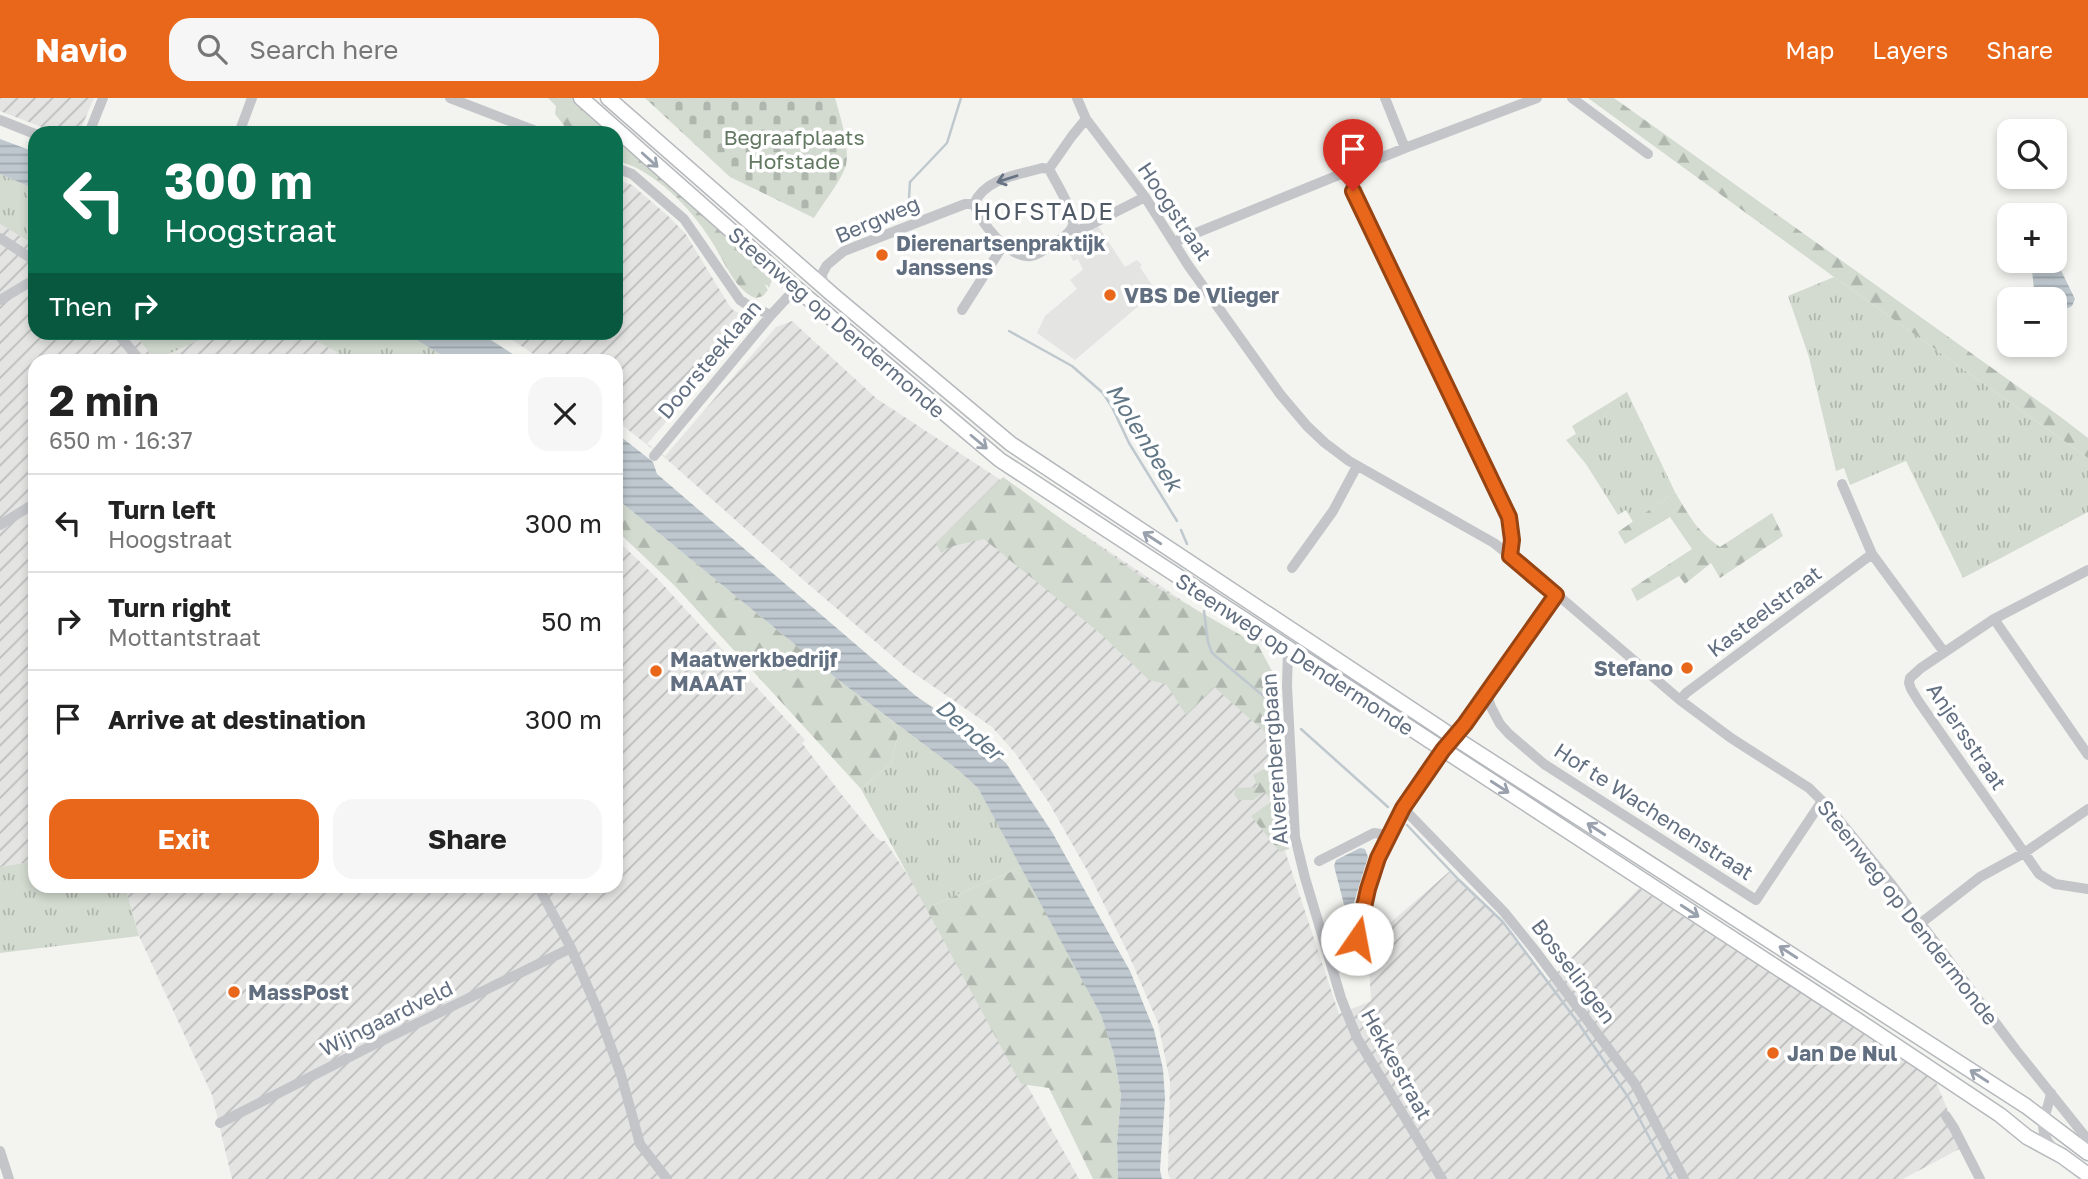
<!DOCTYPE html>
<meta charset="utf-8">
<style>
:root{--surface:#fff;--page:#f6f6f6;--text:#222;--muted:#767676;--line:#e0e0e0;--accent:#e8671b}
body{margin:0;font-family:"Golos Text",sans-serif;background:var(--page);color:var(--text);height:100vh;display:flex;flex-direction:column;font-size:26px;white-space:nowrap}
*{box-sizing:border-box;margin:0}
p{font-size:23px;color:var(--muted)}
.icon{flex:none;width:38px;height:38px;fill:none;stroke:currentColor;stroke-width:2;stroke-linecap:round;stroke-linejoin:round}
.map{position:relative;flex:1;overflow:hidden}
.sheet{position:absolute;left:28px;top:256px;width:595px;height:539px;display:flex;flex-direction:column;background:var(--surface);border-radius:21px;box-shadow:0 4px 10px #0003}
.sheet>*{flex:none}
.top-card{position:absolute;left:28px;top:28px;width:595px;height:214px;border-radius:21px;box-shadow:0 4px 10px #0003;background:#0b6e4f;color:#fff;overflow:hidden}
.tools{position:absolute;left:1997px;top:21px;display:grid;gap:14px}
.tools a{display:grid;place-items:center;width:70px;height:70px;border-radius:14px;background:var(--surface);box-shadow:0 4px 10px #0003;font-size:35px}
.pin{position:absolute;display:grid;place-items:center;width:60px;height:60px;color:#fff;margin:-72px -30px;border-radius:50% 50% 50% 0;rotate:-45deg;box-shadow:0 0 7px #0007}
.pin .icon{rotate:45deg}
.me{position:absolute;width:77px;margin:-38px;rotate:12deg;stroke-linejoin:round;filter:drop-shadow(0 0 5px #0008)}
.turn{display:flex;align-items:center;gap:24px;height:147px;padding:0 21px;font-size:32px}
.turn .icon{width:91px;height:91px;stroke-width:2.5}
.turn b{display:block;font-size:49px;line-height:60px}
.then{display:flex;align-items:center;height:66px;padding:0 21px;background:#0003;gap:14px;font-size:26px}
.round{display:grid;place-items:center;flex:none;width:74px;height:74px;border-radius:21px;background:var(--page)}
.summary{display:flex;align-items:center;justify-content:space-between;height:119px;padding:0 21px}
h1{font-size:42px;font-weight:700;line-height:52px}
.cta{display:flex;gap:14px;margin-top:auto;padding:14px 21px}
.cta a{flex:1;height:80px;border-radius:21px;background:var(--accent);color:#fff;font-size:28px;font-weight:700;line-height:80px;text-align:center}
.cta a+a{background:var(--page);color:var(--text)}
ul{padding:0;list-style:none}
li{display:flex;align-items:center;gap:21px;height:98px;padding:0 21px;border-top:2px solid var(--line)}
li div{flex:1}
li b{display:block;font-size:26px}
li em{font-style:normal}
header{display:flex;align-items:center;gap:42px;box-sizing:border-box;height:98px;padding:0 35px;background:var(--accent);color:#fff}
header strong{font-size:33px}
nav{display:flex;gap:38px;margin-inline-start:auto;font-size:24px}
.search{width:490px;height:63px;background:var(--page);display:flex;align-items:center;gap:18px;box-sizing:border-box;padding:0 24px;border-radius:21px;color:var(--muted);font-size:26px}
.map>svg:first-child{display:block}
</style>
<header>
<strong>Navio</strong>
<div class="search"><svg class="icon" aria-label="search" viewBox="0 0 24 24"><circle cx="10" cy="10" r="6"/><path d="M15 15l6 6"/></svg>Search here</div>
<nav><a>Map</a><a>Layers</a><a>Share</a></nav>
</header>
<div class="map">
<svg width="2088" height="1081" viewBox="0 0 2088 1081">
<defs>
<pattern id="industrial-furrows" width="10" height="10" patternUnits="userSpaceOnUse" patternTransform="scale(1.75)"><rect width="10" height="10" fill="#e4e4e3"/><path d="M-1 1l2-2M0 10L10 0M9 11l2-2" fill="none" stroke="#bcbdbd"/></pattern>
<pattern id="grass-tufts" width="24" height="20" patternUnits="userSpaceOnUse" patternTransform="scale(1.75)"><rect width="24" height="20" fill="#d3dbd0"/><path d="M3 7l-1-3M5 7V3M7 7l1-3M15 17l-1-3M17 17v-4M19 17l1-3" fill="none" stroke="#afb6ae"/></pattern>
<pattern id="forest-firs" width="22" height="20" patternUnits="userSpaceOnUse" patternTransform="scale(1.75)"><rect width="22" height="20" fill="#d3dbd0"/><path d="M5 1l3.5 6h-7zM16 11l3.5 6h-7z" fill="#afb6ae"/></pattern>
<pattern id="cemetery-stones" width="16" height="16" patternUnits="userSpaceOnUse" patternTransform="scale(1.75)"><rect width="16" height="16" fill="#d3dbd0"/><path d="M2 7V4a2 2 0 0 1 4 0v3zM10 15v-3a2 2 0 0 1 4 0v3z" fill="#afb6ae"/></pattern>
<pattern id="water-rules" width="6" height="5" patternUnits="userSpaceOnUse" patternTransform="scale(1.75)"><rect width="6" height="5" fill="#bec8ce"/><path d="M0 2.5h6" fill="none" stroke="#9ea7ad"/></pattern>
</defs>
<rect width="100%" height="100%" fill="#f3f4ef"/>
<!-- built -->
<path fill="#e4e4e3" d="M1098 128 1125 169 1137 162 1142 167 1140 169 1156 193 1075 262 1037 235 1045 218 1077 191 1070 182 1083 172 1078 161 1073 163 1064 144Z"/>
<!-- industrial -->
<path fill="url(#industrial-furrows)" d="M0 0H94L79 35H57L0 13Z
M616 81 632 87 667 117 685 135 729 207 733 212 753 223 647 346 665 358 776 229 792 223 877 301 1085 437 1263 557 1276 584V656L1284 750 1339 916 1371 903 1368 844 1450 773 1503 824 1548 884 1639 790 1865 936 1936 984 1963 1049 1903 1081H1170L1168 1075 1170 983 1158 925 1127 853 1088 774 1049 705 1015 655 992 629 905 569 808 486 664 359 646 346 616 322V262H542L502 235 616 234Z
M0 126 35 147V234L134 235 155 261 215 235H301L352 262H35V763L0 769Z
M616 441 656 479 805 642 802 645 842 697 876 739 881 743H885L925 803 1079 1081H232L212 997 139 838 125 788H616Z"/>
<!-- grass -->
<path fill="url(#grass-tufts)" d="M0 76 35 91V147L0 126Z
M1834 179 2088 360V414L1963 480 1906 363 1850 387 1844 370 1836 373 1809 259 1788 198Z
M134 235H215L155 262Z
M301 235H405L450 262H352Z
M1627 294 1675 394 1633 424 1626 412 1618 417 1586 366 1566 342 1576 336 1572 328Z
M890 621 958 672 978 690 1022 769 926 810 861 691 891 665 898 636Z
M35 763V788H125L139 838 0 855V769Z"/>
<!-- forest -->
<path fill="url(#forest-firs)" d="M548 0H573L613 35H570L555 16 556 8Z
M1588 0H1614L2062 320 2088 340V360L1834 179Z
M616 38 774 176 769 190 767 187H765L768 192 763 198 756 200C735 194 722 158 710 141 692 111 651 69 616 63Z
M1003 379 1153 487 1258 547 1280 588 1283 650 1214 589 1186 617 1166 586 1149 582 1102 537 984 441 953 448 941 455 936 445Z
M1675 394C1689 418 1697 433 1720 449L1772 415 1783 438 1720 480 1711 465 1685 486 1679 478 1637 503 1631 491 1692 451 1670 419 1625 446 1618 434Z
M616 400 837 581 890 621 898 636 891 665 861 691 675 488 616 432Z
M1282 661 1289 751 1280 754 1251 718 1271 704V701L1264 694 1253 702H1238L1234 696 1236 690 1258 689 1253 677Z
M1022 769 1101 917 1114 957 1121 997 1117 1045 1118 1081H1093L1049 990 1021 986 926 810Z"/>
<!-- cemetery -->
<path fill="url(#cemetery-stones)" d="M645 0H835C840 18 850 48 846 67 843 80 822 107 814 120L730 79Z"/>
<!-- water -->
<path fill="url(#water-rules)" d="M0 41 35 54V91L0 76Z
M2055 160 2075 201 2072 208 2055 216 2054 201H2035L2031 163H2054Z
M405 235H480L522 262H450Z
M616 335 653 364 657 376 916 598 969 634 1006 665 1052 734 1130 873 1154 932 1163 971 1165 1000 1160 1072 1162 1081H1118L1117 1045 1121 997 1114 957 1101 917 978 690 958 672 837 581 616 400Z
M1360 750 1365 751 1368 759 1354 804 1352 821 1348 822 1334 768 1336 762Z"/>
<g fill="none" stroke-linecap="round" stroke-linejoin="round">
<!-- stream -->
<path stroke="#bec8ce" stroke-width="2.5" d="M908 116 910 84 947 45 961 0
M1009 233 1072 268 1103 295 1112 309 1129 345 1177 423
M1181 432 1187 446
M1204 513 1208 544 1212 555 1273 606
M1301 631 1388 709
M1407 727 1459 782 1503 824 1579 926 1628 999 1671 1081"/>
<defs>
<path id="major" d="M581 0 796 190 1000 362 1871 931 2000 1017 2027 1039 2062 1058 2088 1077
M608 0 833 197 1011 346 1455 640 2026 1008 2088 1055"/>
</defs>
<!-- major casing -->
<use href="#major" stroke="#b5b8bc" stroke-width="17"/>
<!-- minor -->
<path stroke="#c3c5c9" stroke-width="10" d="M450 0 541 35
M1077 0 1086 21 1145 99 1188 167 1280 296 1307 328 1325 345 1349 363 1494 445 1539 481 1680 602 1731 640 1809 690 1830 711 1892 787 2016 952 2088 1042
M1385 0 1405 50
M1572 0 1648 56
M0 22 35 36
M89 35 103 0
M239 35 252 0
M616 70 632 76 684 121 740 202 749 208 771 217
M1049 71C1055 83 1074 113 1073 126 1072 135 1062 140 1055 145 1048 149 1039 157 1031 158 1009 161 980 124 974 106 985 80 1018 77 1042 70L1049 71 1072 38 1086 21
M1345 75 1509 419 1512 442 1510 458
M1069 135 1084 130 1145 99
M0 140 35 163
M1174 144 1405 50 1537 0
M823 188 822 176 827 167 844 153 965 106H974
M0 202 35 181
M962 212 1004 146
M116 234 140 262
M654 358 771 217 796 190
M1842 386 1872 456 1944 554
M0 427 35 405
M1292 470 1333 413 1357 368
M2088 472 1994 521 1921 570 1910 580 1909 585 1911 591 1919 604 2039 776 2055 786 2088 791
M1994 521 2088 657
M1288 551 1287 588 1295 739 1305 780 1330 863
M1486 595 1491 609 1500 626 1509 636 1544 666 1756 802 1822 703
M1680 602 1686 595 1872 456
M1403 710 1504 814 1537 855 1635 986 1684 1081
M1319 763 1374 735 1388 737
M538 788 571 850 598 913 621 977 640 1046 667 1081
M1921 825 1980 779 2024 755 2088 711
M2051 995C2047 1018 2034 1030 2054 1051
M1946 1018 1954 1030 1980 1081
M220 1025 367 950 571 850
M0 1053 9 1081
M1442 1081 1357 940 1341 900 1330 863 1346 856 1353 849 1360 831 1368 791 1378 760 1403 710 1443 652 1465 626 1556 497"/>
<!-- major -->
<use href="#major" stroke="#fff" stroke-width="14"/>
</g>
<!-- one-way arrows -->
<defs><path id="oneway-shaft" d="M-6 0H5M1.5-3L5.5 0L1.5 3" fill="none" stroke-width="1.6" stroke-linecap="round" stroke-linejoin="round" transform="scale(1.75)"/></defs>
<g stroke="#99a1ad">
<use href="#oneway-shaft" transform="translate(650 62) rotate(42)"/>
<use href="#oneway-shaft" transform="translate(979 344) rotate(40)"/>
<use href="#oneway-shaft" transform="translate(1152 440) rotate(-147)"/>
<use href="#oneway-shaft" transform="translate(1500 689) rotate(33)"/>
<use href="#oneway-shaft" transform="translate(1596 731) rotate(-147)"/>
<use href="#oneway-shaft" transform="translate(1690 813) rotate(33)"/>
<use href="#oneway-shaft" transform="translate(1788 854) rotate(-147)"/>
<use href="#oneway-shaft" transform="translate(1979 978) rotate(-147)"/>
</g>
<use stroke="#677385" href="#oneway-shaft" transform="translate(1007 81) rotate(162)"/>
<g fill="none" stroke-linecap="round" stroke-linejoin="round">
<defs>
<path id="route" d="M1353 93 1509 419 1512 442 1510 458 1556 497 1465 626 1443 652 1403 710 1378 760 1368 791 1357 841"/>
</defs>
<!-- route casing -->
<use href="#route" stroke="#974312" stroke-width="18"/>
<!-- route -->
<use href="#route" stroke="#e8671b" stroke-width="12"/>
</g>
<!-- markers -->
<g fill="#e8671b" stroke="#fff" stroke-width="2.5">
<circle cx="882" cy="157" r="7"/>
<circle cx="1110" cy="197" r="7"/>
<circle cx="1687" cy="570" r="7"/>
<circle cx="656" cy="573" r="7"/>
<circle cx="234" cy="894" r="7"/>
<circle cx="1773" cy="955" r="7"/>
</g>
<g text-anchor="middle" dominant-baseline="central" stroke-width="7" stroke-linejoin="round" paint-order="stroke">
<!-- park labels -->
<g font-size="21" fill="#627861" stroke="#fff">
<text x="794" y="39">Begraafplaats<tspan x="794" dy="24">Hofstade</tspan></text>
</g>
<!-- street labels -->
<g font-size="21" fill="#626f81" stroke="#fff">
<text transform="translate(1175 113) rotate(56)">Hoogstraat</text>
<text transform="translate(877 121) rotate(-23)">Bergweg</text>
<text transform="translate(837 224) rotate(41)">Steenweg op Dendermonde</text>
<text transform="translate(709 261) rotate(-50)">Doorsteeklaan</text>
<text transform="translate(1764 513) rotate(-37)">Kasteelstraat</text>
<text transform="translate(1295 556) rotate(33)">Steenweg op Dendermonde</text>
<text transform="translate(1967 638) rotate(56)">Anjersstraat</text>
<text transform="translate(1274 661) rotate(-94)">Alverenbergbaan</text>
<text transform="translate(1654 713) rotate(33)">Hof te Wachenenstraat</text>
<text transform="translate(1908 814) rotate(52)">Steenweg op Dendermonde</text>
<text transform="translate(1574 873) rotate(53)">Bosselingen</text>
<text transform="translate(386 920) rotate(-26)">Wijngaardveld</text>
<text transform="translate(1397 966) rotate(61)">Hekkestraat</text>
</g>
<!-- poi labels -->
<g font-size="21" font-weight="bold" fill="#626f81" stroke="#fff" text-anchor="start">
<text x="896" y="145">Dierenartsenpraktijk<tspan x="896" dy="24">Janssens</tspan></text>
<text x="1124" y="197">VBS De Vlieger</text>
<text x="670" y="561">Maatwerkbedrijf<tspan x="670" dy="24">MAAAT</tspan></text>
<text x="1673" y="570" text-anchor="end">Stefano</text>
<text x="248" y="894">MassPost</text>
<text x="1787" y="955">Jan De Nul</text>
</g>
<!-- water labels -->
<g font-size="23" font-style="italic" fill="#627786" stroke="#fff">
<text transform="translate(1145 339) rotate(58)">Molenbeek</text>
<text transform="translate(970 631) rotate(41)">Dender</text>
</g>
<!-- quarter labels -->
<g font-size="24" letter-spacing="2" fill="#505966" stroke="#fff">
<text x="1044" y="112">HOFSTADE</text>
</g>
</g>
</svg>
<div class="tools">
<a><svg class="icon" aria-label="search" viewBox="0 0 24 24"><circle cx="10" cy="10" r="6"/><path d="M15 15l6 6"/></svg></a>
<a>+</a>
<a>−</a>
</div>
<div class="pin" style="left:1353px;top:93px;background:#d93025"><svg class="icon" aria-label="arrive" viewBox="0 0 24 24"><path d="M6 21V4h12l-3 4 3 4H6"/></svg></div>
<svg class="me" style="left:1357px;top:841px" viewBox="-20 -20 40 40"><circle r="19" fill="#fff"/><path d="M0-13L10 11 0 6-10 11z" fill="#e8671b"/></svg>
<div class="top-card">
<div class="turn"><svg class="icon" aria-label="left" viewBox="0 0 24 24"><path d="M17 20v-9H6M10 6l-5 5 5 5"/></svg><div><b>300 m</b>Hoogstraat</div></div>
<div class="then">Then<svg class="icon" aria-label="right" viewBox="0 0 24 24"><path d="M7 20v-9h11M14 6l5 5-5 5"/></svg></div>
</div>
<section class="sheet">
<div class="summary"><div><h1>2 min</h1><p>650 m · 16:37</p></div><a class="round"><svg class="icon" aria-label="close" viewBox="0 0 24 24"><path d="M6 6l12 12M18 6L6 18"/></svg></a></div>
<ul>
<li><svg class="icon" aria-label="left" viewBox="0 0 24 24"><path d="M17 20v-9H6M10 6l-5 5 5 5"/></svg><div><b>Turn left</b><p>Hoogstraat</p></div><em>300 m</em></li>
<li><svg class="icon" aria-label="right" viewBox="0 0 24 24"><path d="M7 20v-9h11M14 6l5 5-5 5"/></svg><div><b>Turn right</b><p>Mottantstraat</p></div><em>50 m</em></li>
<li><svg class="icon" aria-label="arrive" viewBox="0 0 24 24"><path d="M6 21V4h12l-3 4 3 4H6"/></svg><div><b>Arrive at destination</b></div><em>300 m</em></li>
</ul>
<div class="cta"><a>Exit</a><a>Share</a></div>
</section>
</div>
